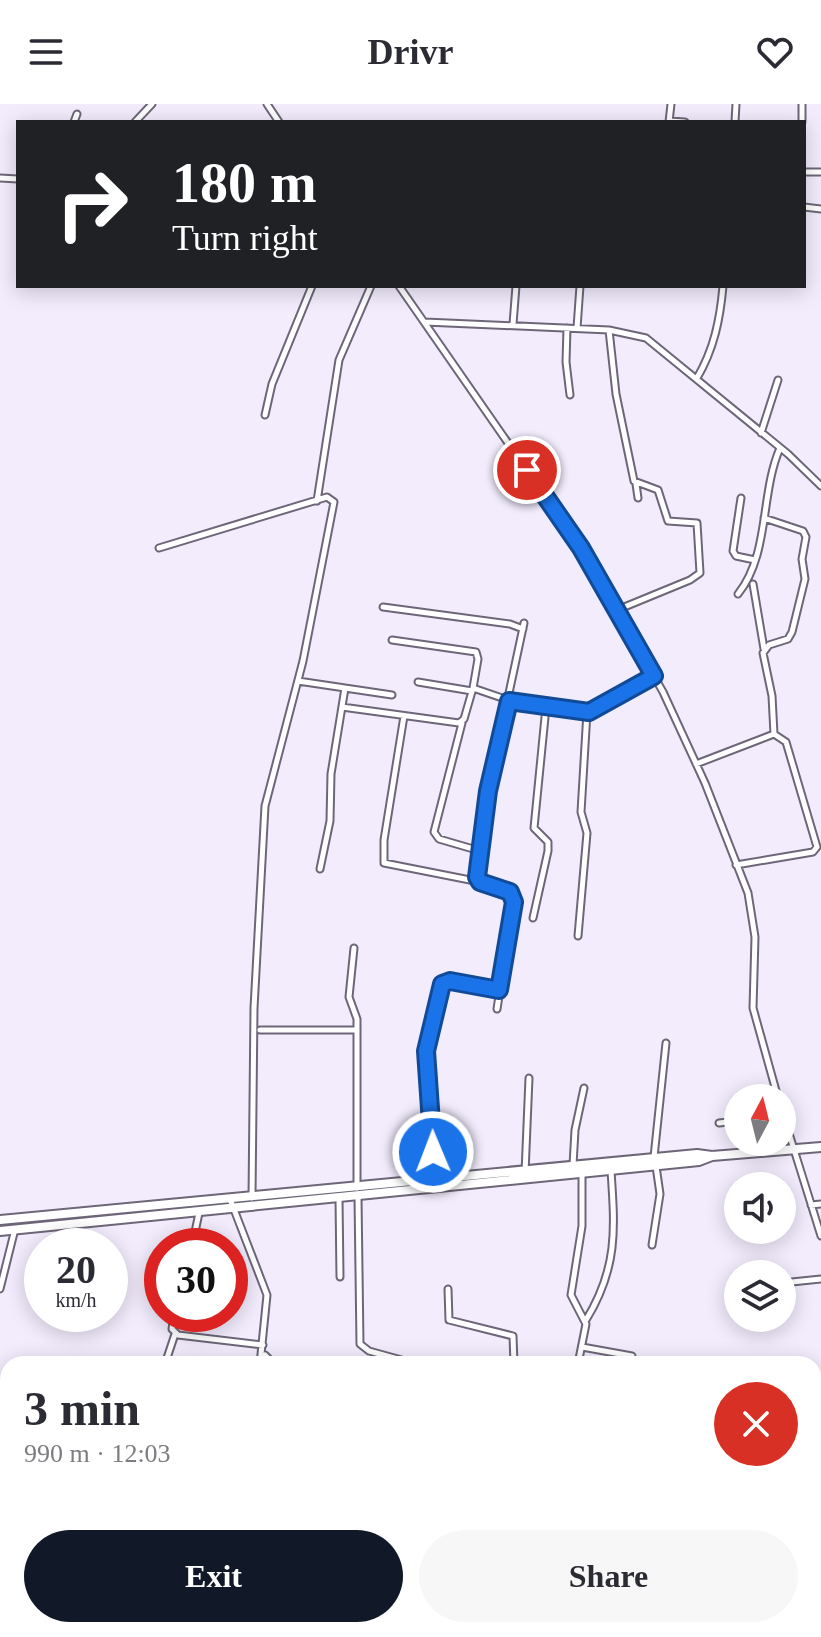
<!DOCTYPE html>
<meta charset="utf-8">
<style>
:root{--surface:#fff;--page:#f7f7f7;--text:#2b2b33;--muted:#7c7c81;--accent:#111827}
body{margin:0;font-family:Georgia,serif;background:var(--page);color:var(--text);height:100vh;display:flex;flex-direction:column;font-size:30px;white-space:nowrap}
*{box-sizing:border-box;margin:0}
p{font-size:26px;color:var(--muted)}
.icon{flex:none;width:44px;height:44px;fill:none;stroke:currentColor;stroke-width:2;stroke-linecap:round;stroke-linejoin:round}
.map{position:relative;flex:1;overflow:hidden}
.details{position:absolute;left:0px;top:1252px;width:822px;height:282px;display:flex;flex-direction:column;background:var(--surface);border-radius:24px 24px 0 0;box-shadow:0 4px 20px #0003}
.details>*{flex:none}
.banner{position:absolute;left:16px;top:16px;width:790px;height:168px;border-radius:0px;box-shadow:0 4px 20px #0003;background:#202124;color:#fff;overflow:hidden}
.needle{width:52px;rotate:7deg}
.fabs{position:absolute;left:724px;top:980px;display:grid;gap:16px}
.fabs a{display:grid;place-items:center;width:72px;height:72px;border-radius:50%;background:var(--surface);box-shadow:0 4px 20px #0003;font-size:40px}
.speed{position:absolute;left:24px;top:1124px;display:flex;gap:16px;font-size:40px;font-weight:700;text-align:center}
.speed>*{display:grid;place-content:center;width:104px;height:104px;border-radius:50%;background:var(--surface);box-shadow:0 4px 20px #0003;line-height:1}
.speed small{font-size:20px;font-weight:400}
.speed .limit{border:12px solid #d22;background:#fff;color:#111}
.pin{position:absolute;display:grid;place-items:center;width:68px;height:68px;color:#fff;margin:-34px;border:4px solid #fff;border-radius:50%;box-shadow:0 2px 8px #0007}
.me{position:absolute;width:88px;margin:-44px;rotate:359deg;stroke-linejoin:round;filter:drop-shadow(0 0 6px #0008)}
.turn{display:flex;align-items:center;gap:28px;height:168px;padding:0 24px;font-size:36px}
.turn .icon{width:104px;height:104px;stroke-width:2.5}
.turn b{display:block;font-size:56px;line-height:68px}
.round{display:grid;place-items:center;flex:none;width:84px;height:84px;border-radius:42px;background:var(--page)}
.head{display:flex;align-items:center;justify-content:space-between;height:136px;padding:0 24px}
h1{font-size:48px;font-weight:700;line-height:60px}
.cta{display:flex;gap:16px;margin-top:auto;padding:16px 24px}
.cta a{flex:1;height:92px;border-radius:48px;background:var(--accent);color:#fff;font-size:32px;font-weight:700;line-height:92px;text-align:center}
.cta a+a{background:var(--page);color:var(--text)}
header{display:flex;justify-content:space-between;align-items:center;height:104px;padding:0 24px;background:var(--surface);font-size:36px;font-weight:700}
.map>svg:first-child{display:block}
</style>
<header><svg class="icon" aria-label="menu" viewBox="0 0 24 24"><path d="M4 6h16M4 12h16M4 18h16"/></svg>Drivr<svg class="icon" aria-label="heart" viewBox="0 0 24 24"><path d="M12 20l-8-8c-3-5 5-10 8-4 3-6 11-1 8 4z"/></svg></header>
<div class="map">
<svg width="821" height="1533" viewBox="0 0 821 1533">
<rect width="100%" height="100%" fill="#f2ecfd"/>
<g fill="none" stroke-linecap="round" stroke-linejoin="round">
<defs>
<path id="minor" d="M267 0 279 18
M669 17 685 18
M74 18 77 10
M135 18 152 0
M669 18 671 0
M735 18 736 0
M802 18V0
M804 68H821
M0 74 18 75
M804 103 821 105
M399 182 581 444 663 588 705 679 748 789 755 833 753 904 778 994
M425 218 609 226 646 234 788 350 821 382
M513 220 516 182
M567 224 566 258 570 291
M577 224 580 182
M609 226 616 290 634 377 658 386 668 417 697 419 700 469 690 476 617 506
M697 274C714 245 720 216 723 182
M265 311 272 280 312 182
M761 329 778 276
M636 380 638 394
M741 394 733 447 736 452 755 456
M317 397 339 256 371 182
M159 444 327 393 334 398 303 557 265 702 254 904 252 1094
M753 480 764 545
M738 490C770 450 760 390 780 344
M383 503 510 520 523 525
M392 536 476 548 478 555 473 584
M298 577 392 591
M418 578 472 587
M342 603 459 619 464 615 473 584 514 598 589 608 654 572
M404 612 384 736V759L480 778
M462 619 434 728 439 735 480 747
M696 660 774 630 772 592 763 549 769 541 788 535 792 528 805 475 802 455 806 433 803 427 764 414
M736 761 813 748 817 743 786 638 774 630
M320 765 330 717 331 670 345 584
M533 814 548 747V738L534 724 546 603
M578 832 587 729 581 708 587 608
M354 844 349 893 357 915V1084
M497 905 514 794 510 788 480 778 477 773 488 687 524 519
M260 926H357
M782 1007 821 1132
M719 1019 738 1017
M654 1053 666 939
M573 1061 575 1026 584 984
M525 1069 529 974
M434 1077 433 1017 426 947 442 880 450 877 499 886
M358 1093 360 1240 369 1247 416 1260
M339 1094 340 1173
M230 1095 267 1191 260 1260
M811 1101 821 1100
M652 1141 660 1090 656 1062
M192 1142 199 1109
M782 1179 821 1175
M0 1185 15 1125
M448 1185 449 1216 513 1232 514 1260
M174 1210 172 1225 178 1231 263 1241
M586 1216C618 1164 615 1125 611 1067
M582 1243 632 1252
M265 1251 274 1260
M167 1254 175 1230
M578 1260 586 1220 571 1191 582 1122V1070
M0 1363 8 1365
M0 1415H7
M814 1446 821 1443
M814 1469 818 1495 814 1511
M410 1526 431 1533
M718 1526 724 1531 741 1533
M184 1533 187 1526
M574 1533 576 1526
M676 1533 677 1526
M802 1533 806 1526"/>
<path id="primary" d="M0 1116 697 1050 712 1052 821 1043
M0 1127 699 1057 712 1052"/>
</defs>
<!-- minor casing -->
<use href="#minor" stroke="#6d6678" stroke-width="9"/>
<!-- primary casing -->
<use href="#primary" stroke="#6d6678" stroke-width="12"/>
<!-- minor -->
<use href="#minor" stroke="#fff" stroke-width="5"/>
<!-- primary -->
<use href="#primary" stroke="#fff" stroke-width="8"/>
</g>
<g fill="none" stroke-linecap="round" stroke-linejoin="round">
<defs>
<path id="route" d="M433 1048 426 947 442 880 450 877 499 886 514 798 510 788 480 778 477 773 488 687 509 597 589 608 654 572 581 444 527 366"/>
</defs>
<!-- route casing -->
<use href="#route" stroke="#114b97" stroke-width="20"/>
<!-- route -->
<use href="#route" stroke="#1a73e8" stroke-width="14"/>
</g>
</svg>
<div class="fabs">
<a><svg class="needle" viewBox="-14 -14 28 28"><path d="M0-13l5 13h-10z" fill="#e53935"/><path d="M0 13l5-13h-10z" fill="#7c7c81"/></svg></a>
<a><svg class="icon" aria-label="sound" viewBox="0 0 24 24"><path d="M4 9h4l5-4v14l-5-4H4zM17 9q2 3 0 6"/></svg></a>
<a><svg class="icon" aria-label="layers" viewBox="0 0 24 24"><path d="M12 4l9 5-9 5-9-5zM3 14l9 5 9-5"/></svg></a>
</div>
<div class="speed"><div>20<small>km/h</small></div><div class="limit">30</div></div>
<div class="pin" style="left:527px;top:366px;background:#d93025"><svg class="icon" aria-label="arrive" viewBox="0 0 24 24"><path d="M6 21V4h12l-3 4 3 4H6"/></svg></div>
<svg class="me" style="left:433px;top:1048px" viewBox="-20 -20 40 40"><circle r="17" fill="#1a73e8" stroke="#fff" stroke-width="3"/><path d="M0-11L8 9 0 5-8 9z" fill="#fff"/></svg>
<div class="banner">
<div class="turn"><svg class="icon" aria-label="right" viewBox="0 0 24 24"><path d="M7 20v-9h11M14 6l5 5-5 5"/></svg><div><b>180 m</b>Turn right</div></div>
</div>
<section class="details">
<div class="head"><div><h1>3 min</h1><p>990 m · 12:03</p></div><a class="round" style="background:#d93025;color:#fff"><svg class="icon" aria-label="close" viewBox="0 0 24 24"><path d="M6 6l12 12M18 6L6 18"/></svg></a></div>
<div class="cta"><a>Exit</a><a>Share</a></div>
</section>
</div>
